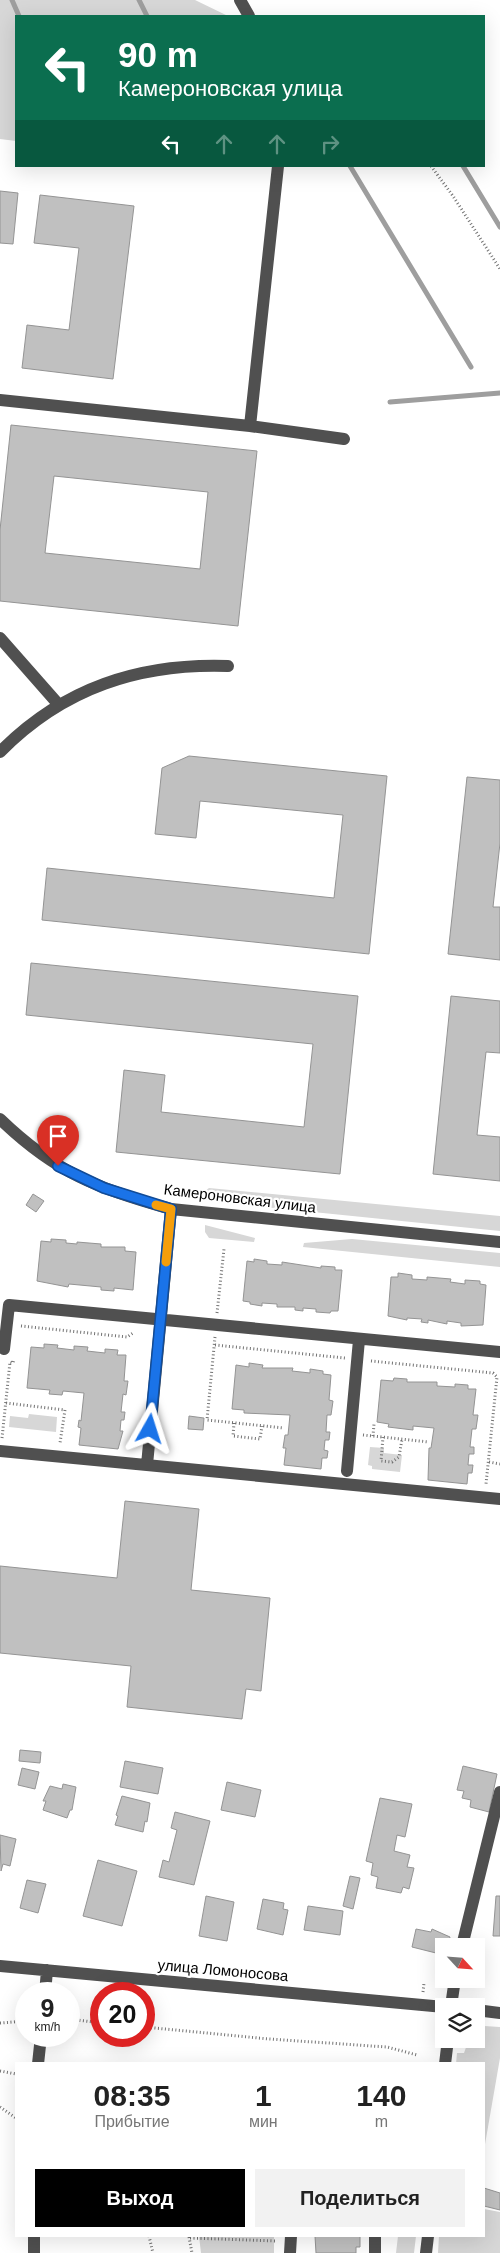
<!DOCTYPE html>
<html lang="ru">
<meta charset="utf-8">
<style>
:root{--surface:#fff;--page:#f2f2f2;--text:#222;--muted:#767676;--accent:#000}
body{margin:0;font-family:Arial,sans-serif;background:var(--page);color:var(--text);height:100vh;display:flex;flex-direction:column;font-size:19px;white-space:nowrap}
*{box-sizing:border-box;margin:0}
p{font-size:16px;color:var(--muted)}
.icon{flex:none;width:28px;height:28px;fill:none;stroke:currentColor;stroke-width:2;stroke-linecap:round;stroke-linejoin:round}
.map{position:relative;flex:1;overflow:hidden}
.panel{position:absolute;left:15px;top:2062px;width:470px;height:175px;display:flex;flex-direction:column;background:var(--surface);border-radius:0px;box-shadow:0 5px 20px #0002}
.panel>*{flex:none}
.guide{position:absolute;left:15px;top:15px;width:470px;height:152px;border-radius:0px;box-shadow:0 5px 20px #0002;background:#0b6e4f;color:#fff;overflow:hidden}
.needle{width:32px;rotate:116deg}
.fabs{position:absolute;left:435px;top:1938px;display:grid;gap:10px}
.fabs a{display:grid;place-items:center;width:50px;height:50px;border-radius:0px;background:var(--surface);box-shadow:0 5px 20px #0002;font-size:25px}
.speed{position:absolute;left:15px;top:1982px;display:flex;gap:10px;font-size:25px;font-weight:700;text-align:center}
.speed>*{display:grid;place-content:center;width:65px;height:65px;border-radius:50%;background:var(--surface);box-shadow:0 5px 20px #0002;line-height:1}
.speed small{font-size:12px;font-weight:400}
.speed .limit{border:8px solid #d22;background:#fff;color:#111}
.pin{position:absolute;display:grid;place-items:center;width:42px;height:42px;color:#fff;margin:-51px -21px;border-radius:50% 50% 50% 0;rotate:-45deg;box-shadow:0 0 5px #0007}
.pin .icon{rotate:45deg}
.me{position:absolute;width:55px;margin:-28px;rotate:6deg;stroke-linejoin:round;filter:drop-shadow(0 0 4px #0008)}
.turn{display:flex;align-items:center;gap:18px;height:105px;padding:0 20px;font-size:22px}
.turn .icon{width:65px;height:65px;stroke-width:2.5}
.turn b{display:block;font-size:35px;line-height:42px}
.lanes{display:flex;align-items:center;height:48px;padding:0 20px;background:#0003;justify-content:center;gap:25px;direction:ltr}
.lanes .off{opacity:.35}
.eta{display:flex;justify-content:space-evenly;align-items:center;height:85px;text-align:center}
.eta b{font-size:30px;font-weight:700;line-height:35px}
.button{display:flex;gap:10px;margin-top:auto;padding:10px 20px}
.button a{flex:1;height:58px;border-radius:0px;background:var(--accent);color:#fff;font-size:20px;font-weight:700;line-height:58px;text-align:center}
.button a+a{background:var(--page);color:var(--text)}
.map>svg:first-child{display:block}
</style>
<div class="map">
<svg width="500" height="2253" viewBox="0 0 500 2253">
<rect width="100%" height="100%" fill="#fff"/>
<!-- green -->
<path fill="#d7d7d7" d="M0 0H195L228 16H16V141L0 139Z
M209 1188 500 1216V1231L216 1202V1198L202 1197V1193Z
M205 1225 255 1238 254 1242 209 1238 205 1232Z
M352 1239 500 1253V1267L303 1247 304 1243Z
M29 1414 57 1417 56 1432 9 1427 10 1416 28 1418Z
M370 1447 384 1448V1453L402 1455 400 1472 372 1469V1466L368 1465Z
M484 2026 500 2027V2058L484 2150V2064H456L457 2053H464L469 2039H476V2029Z
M484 2209 500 2212V2253H438L439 2236H484Z
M199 2236H274V2253H201Z
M398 2236H416L414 2253H396Z"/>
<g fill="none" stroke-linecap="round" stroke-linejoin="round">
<!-- stream -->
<path stroke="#9e9e9e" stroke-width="5" d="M12 0 19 16
M139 0 147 16
M350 166 471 367
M463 166 500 227
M390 402 500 393"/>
</g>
<!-- building -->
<path fill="#c0c0c0" stroke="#949494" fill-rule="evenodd" d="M0 191 18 193 13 244 0 243Z
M40 195 134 206 113 379 22 368 27 325 69 330 79 248 34 243Z
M11 425 257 451 238 626 0 601V530ZM54 476 208 492 200 569 45 553Z
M189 756 387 776 369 954 42 920 47 868 334 898 343 815 200 801 196 838 155 834 162 768Z
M467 777 500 780V843L493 907H500V960L448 954Z
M31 963 358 996 340 1174 116 1152 124 1070 165 1075 161 1112 304 1127 313 1044 26 1015Z
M451 996 500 1001V1053L486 1052 477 1135 500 1137V1181L433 1174Z
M33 1194 44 1201 36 1212 26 1205Z
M51 1239 66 1240V1243L77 1244V1242L101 1244V1247H125V1251L136 1252 133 1290 114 1288V1291L101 1290V1287L69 1284 68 1287 37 1281 41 1241 51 1242Z
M254 1259 267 1261V1264L282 1265V1262L321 1268V1266L335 1267V1270H342L338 1311H331L330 1313 316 1312V1309L303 1308V1311L295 1310V1307H277V1304L262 1303V1306L250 1304V1302L243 1301 247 1261 254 1262Z
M398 1273 412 1275V1279L427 1280V1277L451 1279 450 1282 465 1284V1280L480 1281V1284L486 1285 483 1325 461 1326V1323L447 1321V1324L428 1320V1323L421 1322 422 1319 407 1318V1320L388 1316 391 1277H398Z
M44 1344 58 1345 57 1348 74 1350V1346L88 1347 87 1351 105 1353V1349L118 1350 117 1355H126L124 1381H128L126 1395 123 1394 121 1412H125L124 1420H121L120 1431H123L118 1449 79 1445 81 1428 78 1427 79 1420 81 1421 84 1393 63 1391 62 1395 49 1394 50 1390 27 1388 31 1347 44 1348Z
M249 1363 263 1365 262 1368H293L292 1371 310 1373V1369L323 1371V1374L331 1375 329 1400 333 1401 331 1415H327L326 1432H330L329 1440H325L324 1450 328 1451 327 1458H322L321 1469 284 1465 286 1448H283L285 1435H288L290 1415 244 1413V1410L232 1409 236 1365 249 1367Z
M394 1378 407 1379V1382H437V1386L455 1387V1384L468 1385V1389H476L473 1415H478L476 1429H472L470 1447H474V1454H469L468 1465H473L472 1473H468L467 1484 428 1480 429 1448H431L434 1428 413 1426V1430L388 1427 389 1424 377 1422 381 1380 393 1381Z
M189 1416 204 1418 203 1430 188 1429Z
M125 1501 199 1509 191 1590 270 1598 261 1691 246 1689 242 1719 127 1707 131 1666 0 1653V1566L117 1578Z
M20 1750 41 1752 40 1763 19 1761Z
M125 1761 163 1768 158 1794 120 1787Z
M463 1766 497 1774 489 1812 470 1807 471 1800 462 1798 464 1791 457 1790Z
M22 1768 39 1772 35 1789 18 1785Z
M227 1782 261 1790 255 1817 221 1810Z
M63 1784 76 1787 72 1810H70L67 1818 43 1810 46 1801H43L50 1786 62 1789Z
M122 1796 150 1803 147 1822 145 1821 143 1832 115 1825 118 1816 116 1815Z
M380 1798 412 1804 405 1837 397 1835 394 1851 410 1855 407 1867 414 1868 409 1889 403 1887 401 1893 376 1888 378 1877 371 1875 373 1863 366 1861Z
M175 1812 210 1821 194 1885 159 1877 163 1860 169 1862 177 1830 171 1828Z
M0 1835 16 1839 10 1866 3 1864 1 1871Z
M98 1860 137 1871 122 1926 83 1916Z
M350 1876 360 1878 353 1909 343 1906Z
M27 1880 46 1884 38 1913 20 1908Z
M206 1896 234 1902 227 1941 199 1936Z
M496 1896H500V1936H493Z
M263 1899 284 1903 283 1909 288 1910 283 1935 257 1929Z
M308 1906 343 1911 340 1935 304 1930Z
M416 1929 431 1932 432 1929 450 1937 448 1946H444V1955L412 1947Z
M484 2188 500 2193V2210L484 2206Z
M315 2236H360V2247H356V2253H316Z"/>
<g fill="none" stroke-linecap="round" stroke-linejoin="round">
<!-- path -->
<path stroke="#727272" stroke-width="3" stroke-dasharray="1 2.5" stroke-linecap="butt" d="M431 166 453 196 500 269
M217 1313 224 1249
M21 1326 127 1337 133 1333
M215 1337 207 1420 284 1428
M215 1345 345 1358
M371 1361 493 1373 497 1377 486 1484
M6 1403 65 1410 60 1443
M234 1423 233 1436 260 1439 262 1426
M363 1435 429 1442
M373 1436 374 1424
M383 1437 381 1461 392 1462 399 1457 402 1439
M2 1438 10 1362 13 1363 14 1359
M489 1462 500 1464
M423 1992 424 1983
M69 2019 101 2023
M0 2023 26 2021
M144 2027 269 2039 387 2047 417 2055
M0 2071 16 2074
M0 2107 16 2118
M149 2236 153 2253
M189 2237 192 2253
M190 2238 277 2241"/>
<!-- minor -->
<path stroke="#505050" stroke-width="12" d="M240 0 249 16
M0 400 250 426 344 439
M250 426 278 166
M0 638 59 705
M0 752C63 688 139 663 228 666
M0 1119C56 1173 98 1189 171 1209L500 1242
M4 1349 9 1305 500 1352
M0 1451 500 1499
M147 1465 171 1209
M347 1471 359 1340
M462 1946 500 1792
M0 1966 444 2007
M45 1994 47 1970
M451 2006 455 1979
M476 2010 500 2013
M38 2064 41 2036
M445 2064 448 2039
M34 2253V2236
M290 2253 291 2236
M375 2253V2236
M426 2253 428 2236"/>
</g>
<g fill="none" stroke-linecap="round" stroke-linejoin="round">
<defs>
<path id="route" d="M58 1166 104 1188 171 1209 150 1429"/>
</defs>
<!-- route casing -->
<use href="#route" stroke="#114b97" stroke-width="12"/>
<!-- route -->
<use href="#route" stroke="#1a73e8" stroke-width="9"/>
<!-- slow -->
<path stroke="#f59e0b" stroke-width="9" d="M156 1205 171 1209 166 1262"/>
</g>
<g text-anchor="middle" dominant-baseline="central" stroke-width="4.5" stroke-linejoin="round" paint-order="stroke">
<!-- street labels -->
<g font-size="15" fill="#000" stroke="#fff">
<text transform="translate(240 1198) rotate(7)">Камероновская улица</text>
<text transform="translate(223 1970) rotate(5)">улица Ломоносова</text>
</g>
</g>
</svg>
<div class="fabs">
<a><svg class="needle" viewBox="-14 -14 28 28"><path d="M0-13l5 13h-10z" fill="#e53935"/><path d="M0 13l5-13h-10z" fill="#767676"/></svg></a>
<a><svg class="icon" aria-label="layers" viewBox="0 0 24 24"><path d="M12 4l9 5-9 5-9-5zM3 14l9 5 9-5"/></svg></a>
</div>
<div class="speed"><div>9<small>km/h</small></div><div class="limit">20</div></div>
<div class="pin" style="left:58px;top:1166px;background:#d93025"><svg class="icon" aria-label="arrive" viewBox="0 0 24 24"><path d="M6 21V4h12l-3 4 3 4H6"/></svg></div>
<svg class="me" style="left:150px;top:1429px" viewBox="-20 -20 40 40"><path d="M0-17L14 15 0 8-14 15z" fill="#1a73e8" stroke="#fff" stroke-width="4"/></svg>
<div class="guide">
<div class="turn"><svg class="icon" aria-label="left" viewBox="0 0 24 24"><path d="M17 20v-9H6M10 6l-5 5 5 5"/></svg><div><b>90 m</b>Камероновская улица</div></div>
<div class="lanes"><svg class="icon" aria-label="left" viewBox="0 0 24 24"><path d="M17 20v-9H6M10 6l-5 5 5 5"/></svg><svg class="icon off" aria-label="ahead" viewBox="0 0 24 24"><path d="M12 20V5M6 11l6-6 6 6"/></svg><svg class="icon off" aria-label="ahead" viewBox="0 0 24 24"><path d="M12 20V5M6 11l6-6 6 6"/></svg><svg class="icon off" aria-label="right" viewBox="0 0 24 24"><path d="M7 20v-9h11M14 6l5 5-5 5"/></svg></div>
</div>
<section class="panel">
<div class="eta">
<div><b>08:35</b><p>Прибытие</p></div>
<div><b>1</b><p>мин</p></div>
<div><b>140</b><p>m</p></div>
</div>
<div class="button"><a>Выход</a><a>Поделиться</a></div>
</section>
</div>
